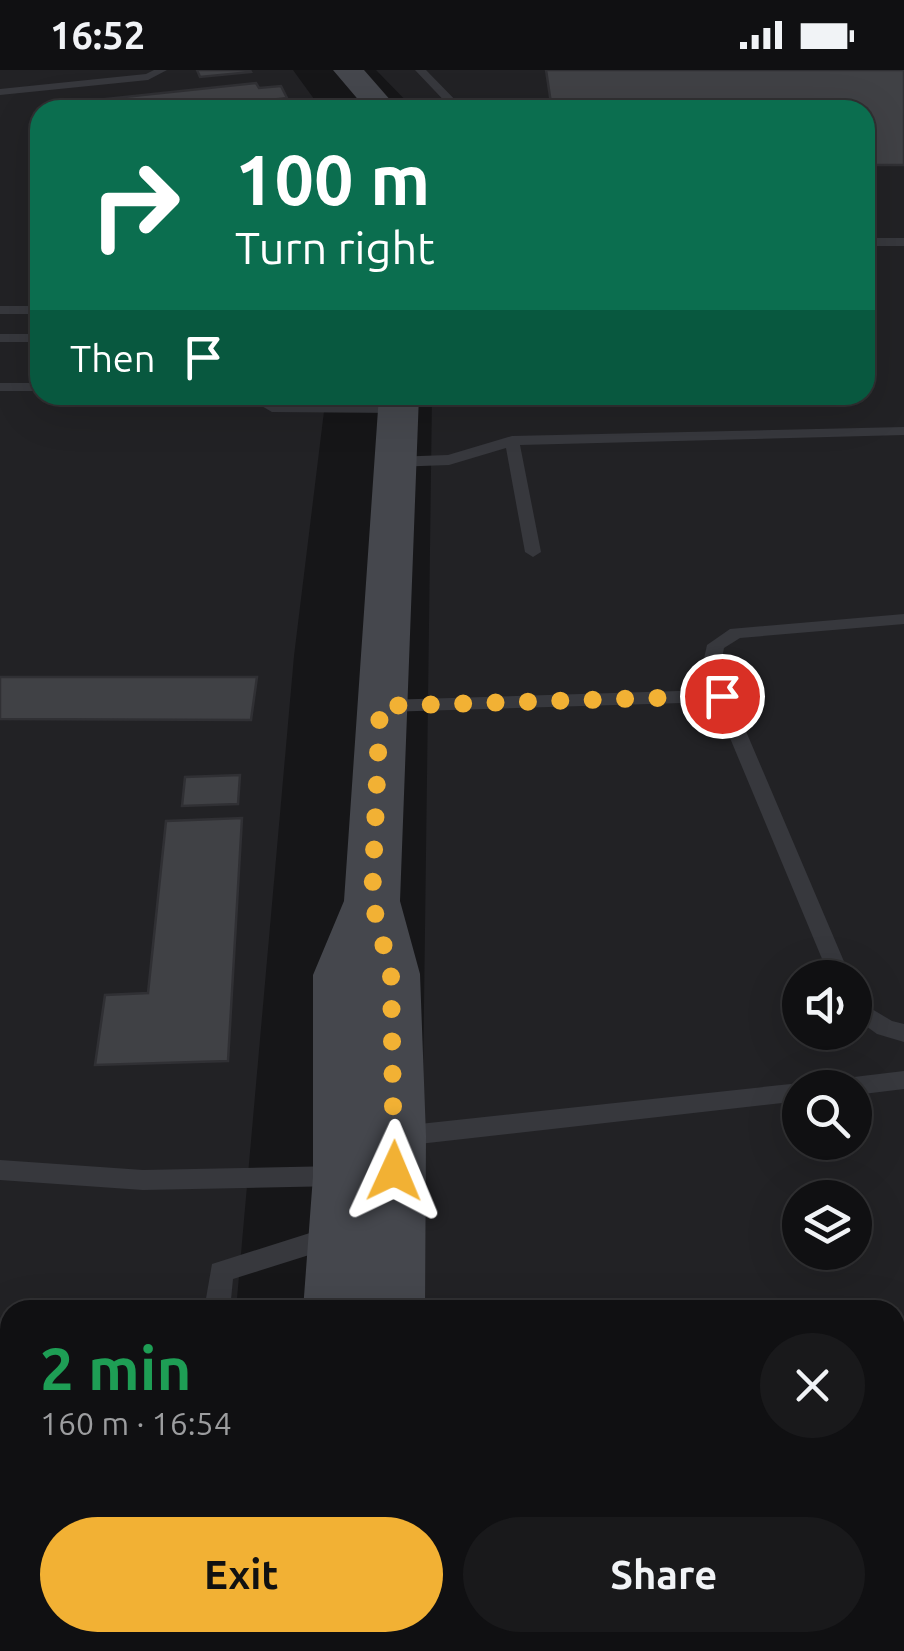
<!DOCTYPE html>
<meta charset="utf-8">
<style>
:root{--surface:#101012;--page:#19191b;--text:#f1f3f6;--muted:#9c9d9f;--line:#303032;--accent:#f2b134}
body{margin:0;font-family:Ubuntu,sans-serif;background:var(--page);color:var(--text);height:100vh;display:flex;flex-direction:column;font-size:38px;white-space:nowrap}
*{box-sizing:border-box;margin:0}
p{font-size:32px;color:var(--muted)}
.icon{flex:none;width:55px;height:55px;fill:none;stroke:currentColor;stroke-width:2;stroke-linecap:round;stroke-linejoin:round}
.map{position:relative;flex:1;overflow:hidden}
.details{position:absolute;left:0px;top:1230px;width:905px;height:352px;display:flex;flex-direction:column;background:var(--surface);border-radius:30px 30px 0 0;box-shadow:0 10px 40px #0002,0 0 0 2px var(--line)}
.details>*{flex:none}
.top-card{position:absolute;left:30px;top:30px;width:845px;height:305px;border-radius:30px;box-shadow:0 10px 40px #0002,0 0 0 2px var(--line);background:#0b6e4f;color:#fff;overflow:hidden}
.tools{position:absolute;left:782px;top:890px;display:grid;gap:20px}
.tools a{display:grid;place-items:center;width:90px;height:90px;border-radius:50%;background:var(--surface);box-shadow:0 10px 40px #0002,0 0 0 2px var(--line);font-size:50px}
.pin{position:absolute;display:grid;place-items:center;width:85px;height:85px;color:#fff;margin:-42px;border:5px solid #fff;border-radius:50%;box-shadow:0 2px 10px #0007}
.me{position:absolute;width:110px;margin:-55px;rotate:1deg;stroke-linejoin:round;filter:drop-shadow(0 0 8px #0008)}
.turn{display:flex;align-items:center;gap:35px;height:210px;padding:0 40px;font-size:45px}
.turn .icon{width:130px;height:130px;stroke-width:2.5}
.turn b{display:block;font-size:70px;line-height:85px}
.then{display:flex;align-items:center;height:95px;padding:0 40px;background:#0003;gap:20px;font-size:38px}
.round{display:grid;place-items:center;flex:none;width:105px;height:105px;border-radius:52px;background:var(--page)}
.head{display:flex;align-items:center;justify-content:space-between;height:170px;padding:0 40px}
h1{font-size:60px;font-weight:700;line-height:75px;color:#1e9e55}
.button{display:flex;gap:20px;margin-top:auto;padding:20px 40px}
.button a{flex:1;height:115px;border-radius:60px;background:var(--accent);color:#111;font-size:40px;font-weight:700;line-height:115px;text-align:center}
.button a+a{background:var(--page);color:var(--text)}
.status{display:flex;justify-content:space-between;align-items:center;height:70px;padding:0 50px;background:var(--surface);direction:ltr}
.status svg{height:28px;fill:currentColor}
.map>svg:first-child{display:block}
</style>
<div class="status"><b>16:52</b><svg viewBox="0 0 49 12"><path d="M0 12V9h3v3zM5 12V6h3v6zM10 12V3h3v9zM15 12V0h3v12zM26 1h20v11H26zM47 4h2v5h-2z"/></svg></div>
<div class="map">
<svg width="904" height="1581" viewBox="0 0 904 1581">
<rect width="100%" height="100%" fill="#161618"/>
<!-- built -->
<path fill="#222225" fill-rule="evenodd" d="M0 0H293L322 40H40V325H326L294 586 236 1240H10V1418H0Z
M376 0H904V1581H416V1572H895V1240H420L432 325H865V40H415ZM800 908H855V962H800ZM800 1018H855V1072H800ZM800 1128H855V1182H800Z"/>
<!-- building -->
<path fill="#404145" stroke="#303034" stroke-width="2.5" d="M197 0H250L251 2 200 7Z
M546 0H904V95H865V40H552Z
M256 13 259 18 281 16 287 28 270 30 275 40H99L96 30Z
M0 607H257L251 650 0 649Z
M240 705 238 734 182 736 185 707Z
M242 748 228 991 95 995 105 925 148 923 166 751Z"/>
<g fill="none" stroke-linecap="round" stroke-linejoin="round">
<!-- service -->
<path fill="#37383d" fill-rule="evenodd" d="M154 0H167L148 10 0 25V19L146 4Z
M415 0H426L465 40H453Z
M865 168H904V176H865Z
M0 236H40V244H0Z
M0 264H40V272H0Z
M0 313H40V321H0Z
M243 325H260L275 334 398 335 405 339 398 343 272 342Z
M904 357V365L520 375 541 482 533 487 525 482 506 378 449 395 393 397 385 392 393 387 448 385 512 366Z
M904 544V554L740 568 724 578 721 593 731 626 851 908H830L715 632 384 642 375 636 384 630 711 620 703 593 707 575 730 559Z
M855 929 892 951 904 954V972L877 964 855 948Z
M904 1001V1019L855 1025V1018H826L829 1011 837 1009Z
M800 1013 809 1018H800V1031L401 1076 393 1073 389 1066 393 1059 401 1056Z
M0 1090 143 1100 339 1096 347 1099 351 1106 347 1113 339 1116 143 1120 0 1110Z
M335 1155 344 1158 347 1166 344 1174 233 1209 230 1240H204L212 1194Z
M904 1268V1292L895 1293V1269Z
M710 1572H739L741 1581H711Z"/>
<!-- tertiary -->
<path fill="#37383d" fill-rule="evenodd" d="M10 1476V1550L0 1551V1477Z"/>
<!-- secondary -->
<path fill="#45474d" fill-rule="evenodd" d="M333 0H364L399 40H367Z
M379 325H419L400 831 420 904 426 1066 425 1240H303L313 1106V905L344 831Z
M276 1572H419V1581H276Z"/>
</g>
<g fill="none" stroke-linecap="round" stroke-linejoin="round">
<!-- route -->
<path stroke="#f2b134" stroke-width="18" stroke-dasharray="0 32.4" d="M394 1101 391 904 372 831 380 636 722 626"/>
</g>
</svg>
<div class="tools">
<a><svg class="icon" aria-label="sound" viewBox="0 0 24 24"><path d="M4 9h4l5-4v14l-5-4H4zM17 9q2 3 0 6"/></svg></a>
<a><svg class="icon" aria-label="search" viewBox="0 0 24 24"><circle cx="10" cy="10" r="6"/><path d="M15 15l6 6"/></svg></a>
<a><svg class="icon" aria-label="layers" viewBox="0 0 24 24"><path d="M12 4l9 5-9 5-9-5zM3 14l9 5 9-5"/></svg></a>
</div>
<div class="pin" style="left:722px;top:626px;background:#d93025"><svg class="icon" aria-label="arrive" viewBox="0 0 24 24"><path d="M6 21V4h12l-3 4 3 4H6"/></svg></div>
<svg class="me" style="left:394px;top:1101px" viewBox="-20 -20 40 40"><path d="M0-17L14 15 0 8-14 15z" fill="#f2b134" stroke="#fff" stroke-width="4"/></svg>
<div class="top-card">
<div class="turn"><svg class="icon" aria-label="right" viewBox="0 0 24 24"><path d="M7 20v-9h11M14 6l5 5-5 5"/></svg><div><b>100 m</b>Turn right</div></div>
<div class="then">Then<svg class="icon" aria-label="arrive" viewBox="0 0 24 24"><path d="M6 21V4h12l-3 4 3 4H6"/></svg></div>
</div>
<section class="details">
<div class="head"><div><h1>2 min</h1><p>160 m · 16:54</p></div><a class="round"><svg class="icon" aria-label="close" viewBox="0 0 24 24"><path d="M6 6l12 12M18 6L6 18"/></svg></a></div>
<div class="button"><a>Exit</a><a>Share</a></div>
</section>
</div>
